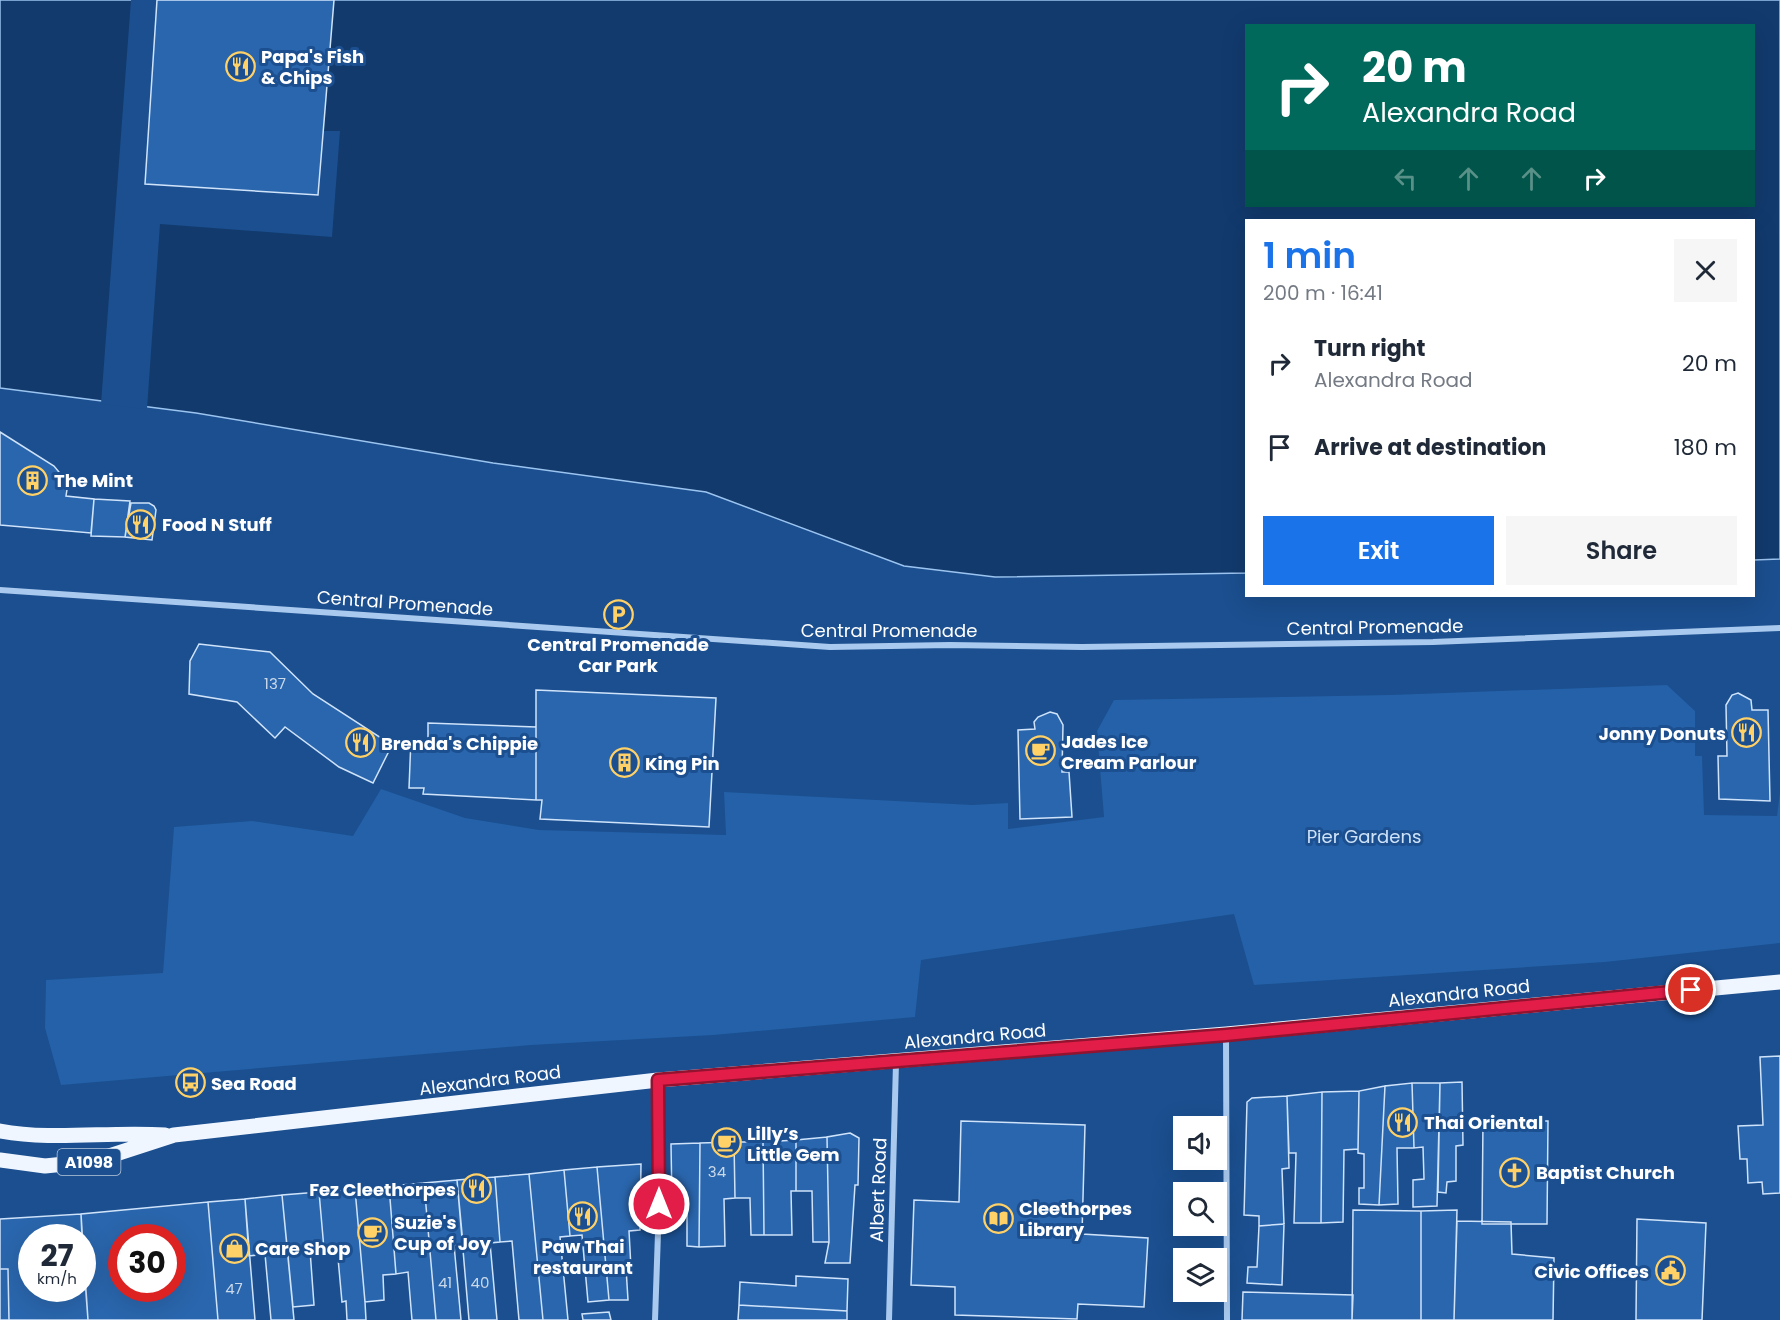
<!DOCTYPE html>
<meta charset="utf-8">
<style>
:root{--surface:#fff;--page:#f6f6f7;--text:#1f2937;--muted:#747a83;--accent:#1a73e8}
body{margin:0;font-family:Poppins,sans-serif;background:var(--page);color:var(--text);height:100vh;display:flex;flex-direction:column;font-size:22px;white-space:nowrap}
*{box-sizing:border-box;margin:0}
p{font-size:20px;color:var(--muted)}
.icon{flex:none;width:33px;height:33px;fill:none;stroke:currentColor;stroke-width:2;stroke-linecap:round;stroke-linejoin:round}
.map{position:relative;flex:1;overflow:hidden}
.panel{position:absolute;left:1245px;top:219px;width:510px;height:378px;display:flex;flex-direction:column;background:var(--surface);border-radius:0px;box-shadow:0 6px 24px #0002}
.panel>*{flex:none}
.guide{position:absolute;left:1245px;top:24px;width:510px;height:183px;border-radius:0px;box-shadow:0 6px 24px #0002;background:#00695c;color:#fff;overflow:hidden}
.buttons{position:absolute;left:1173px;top:1116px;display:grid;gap:12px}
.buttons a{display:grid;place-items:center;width:54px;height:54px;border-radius:0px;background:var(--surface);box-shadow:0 6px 24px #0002;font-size:30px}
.speed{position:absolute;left:18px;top:1224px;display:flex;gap:12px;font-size:30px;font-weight:700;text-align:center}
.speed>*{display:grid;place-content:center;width:78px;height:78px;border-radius:50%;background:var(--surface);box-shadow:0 6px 24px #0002;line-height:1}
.speed small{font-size:15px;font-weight:400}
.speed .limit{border:9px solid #d22;background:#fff;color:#111}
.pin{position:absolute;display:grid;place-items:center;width:51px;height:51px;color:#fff;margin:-26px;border:3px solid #fff;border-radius:50%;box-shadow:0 2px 6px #0007}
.me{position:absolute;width:66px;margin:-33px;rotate:0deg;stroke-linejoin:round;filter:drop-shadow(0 0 4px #0008)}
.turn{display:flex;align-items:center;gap:21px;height:126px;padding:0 18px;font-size:27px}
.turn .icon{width:78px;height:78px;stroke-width:2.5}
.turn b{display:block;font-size:42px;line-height:51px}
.lanes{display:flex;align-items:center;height:57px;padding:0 18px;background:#0003;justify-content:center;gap:30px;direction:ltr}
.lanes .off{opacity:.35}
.round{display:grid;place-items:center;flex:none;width:63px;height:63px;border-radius:0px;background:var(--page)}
.headline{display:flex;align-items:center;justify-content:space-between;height:102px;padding:0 18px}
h1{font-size:36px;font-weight:600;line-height:45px;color:var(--accent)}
.button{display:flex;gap:12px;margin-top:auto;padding:12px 18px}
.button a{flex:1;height:69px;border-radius:0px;background:var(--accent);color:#fff;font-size:24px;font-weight:600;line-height:69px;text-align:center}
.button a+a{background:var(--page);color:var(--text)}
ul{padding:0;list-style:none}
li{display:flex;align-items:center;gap:18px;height:84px;padding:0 18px}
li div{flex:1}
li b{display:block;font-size:22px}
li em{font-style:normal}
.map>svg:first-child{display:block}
</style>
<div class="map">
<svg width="1780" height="1320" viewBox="0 0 1780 1320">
<rect width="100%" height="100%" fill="#1b4f8f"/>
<!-- green -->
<path fill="#2461a8" d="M1667 685 1695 711V756H1702L1704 815 1777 816 1780 792V943L1605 962 1254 985 1234 914 921 960 915 1017 713 1035 531 1045 61 1085 45 1028 46 980 163 973 174 827 252 821 353 836 381 789 465 818 539 830 726 835 724 792 972 805 1008 803V829L1104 817 1097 731 1114 700 1390 695Z"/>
<!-- water -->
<path fill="#123a6d" stroke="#9cc4f0" stroke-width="1.5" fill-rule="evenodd" d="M0 0H1780V559L1754 560V220H1246V573L995 577 904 566 706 492 493 463 196 413 0 388ZM1246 26H1754V206H1246Z"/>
<!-- pier -->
<path fill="#1b4f8f" d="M131 0H334L322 131H340L332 237 160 224 147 409 101 404Z"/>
<!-- building -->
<path fill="#2a66ad" stroke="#cfe3fa" stroke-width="1.5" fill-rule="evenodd" d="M157 0H334L318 195 145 184Z
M0 432 54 466 68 483 66 496 94 499 91 533 0 525Z
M94 499 130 501 125 537 91 536Z
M131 503H149L154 506 156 510 152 540 125 537Z
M199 644 270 652 313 694 392 745 373 783 339 767 285 727 275 738 237 702 189 694 190 661Z
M536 690 716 698 709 827 540 819 542 800H536Z
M1738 693 1751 700 1752 710H1768L1770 801 1719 799 1718 756H1727L1726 705 1732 695Z
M1050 712 1057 714 1063 725 1062 772H1069L1072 817 1020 819 1018 730 1035 729 1034 722 1038 717Z
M428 723 536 727V800L423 794 424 788H409L411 739 428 741Z
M1780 1056V1193L1763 1194 1762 1182 1748 1183 1747 1159H1740L1738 1126 1763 1125 1760 1057Z
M1462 1082 1463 1145 1456 1146V1181L1447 1182 1446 1193 1438 1192 1440 1083Z
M1412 1083 1414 1148H1397L1398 1204 1379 1205 1385 1086Z
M1412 1083H1440L1437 1206 1413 1207V1180L1424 1179 1423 1147 1414 1148Z
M1385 1086 1379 1205 1359 1204V1188H1364V1154L1358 1153 1359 1091Z
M1359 1091 1358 1149 1344 1150 1343 1222 1321 1223 1322 1092Z
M1322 1092 1321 1223H1294L1296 1153H1289L1287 1096Z
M1287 1096 1289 1168 1282 1169 1284 1224 1259 1226V1216L1244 1215 1247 1102 1252 1098Z
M961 1121 1085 1125 1082 1234 1148 1238 1144 1307 1078 1304 1077 1319 955 1315V1287L911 1285 914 1200 959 1202Z
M1483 1121H1548L1547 1224H1482Z
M850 1133 859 1138 858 1185H855L850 1263H825L829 1242 827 1137Z
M827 1137 829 1242H813L812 1191H796V1140Z
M796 1140V1191H791L792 1235H764L763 1142Z
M734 1142 735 1198 724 1199 725 1246 699 1247 700 1143Z
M734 1142H763L764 1235H751L750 1198H735Z
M700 1143 699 1247 687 1246V1202H672L671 1144Z
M641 1164 640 1230 629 1231 631 1268H626L628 1300H609L597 1167Z
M597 1167 609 1300 588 1302 582 1235 570 1236 564 1170Z
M564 1170 570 1236 560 1237 568 1320H543L529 1174Z
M529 1174 543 1320H519L512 1241 500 1242 495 1177Z
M495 1177 500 1242 490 1243 497 1320H469L457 1180Z
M457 1180 463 1244 454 1245 461 1320H436L424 1183Z
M424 1183 436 1320H412L408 1272 396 1274 389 1186Z
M389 1186 396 1274 383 1275 384 1300 365 1302 355 1189Z
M355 1189 365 1302 366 1320H347L346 1301 342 1302 337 1247 324 1249 319 1192Z
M319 1192 324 1249 310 1250 314 1305 293 1307 282 1195Z
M282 1195 294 1320H271L265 1254 249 1256 245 1199Z
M245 1199 255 1320H218L208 1202Z
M208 1202 218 1320H88L81 1214ZM122 1238H172V1288H122Z
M1353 1210 1421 1211V1320H1352Z
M1457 1210 1454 1320H1421V1211Z
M81 1214 82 1238H32V1288H82V1241L88 1320H9L8 1269H0V1219Z
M1637 1219 1706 1223 1702 1320H1636Z
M1457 1221 1511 1222 1512 1254 1554 1258 1553 1320H1454Z
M1284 1224 1282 1285 1247 1283 1248 1267H1257L1259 1226Z
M0 1269H8L9 1320H0Z
M796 1276 848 1279 847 1311 739 1305 740 1282 796 1286Z
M1243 1292 1353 1295 1352 1320H1242Z
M739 1305 847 1311V1320H738Z
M609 1312 611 1320H583L582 1314Z"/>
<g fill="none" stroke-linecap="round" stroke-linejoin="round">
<!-- street -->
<path stroke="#a9c9ee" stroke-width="6" d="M0 590 830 647 950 645 1082 647 1433 642 1780 628
M1226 1036 1227 1320
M655 1320 659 1204 658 1081
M889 1320 896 1063"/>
<!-- primary -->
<path stroke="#f0f6ff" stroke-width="15" d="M0 1131C54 1141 110 1131 165 1135
M0 1160 45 1166 94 1161 174 1135 658 1080 1226 1034 1780 982"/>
</g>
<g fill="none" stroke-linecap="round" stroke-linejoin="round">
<defs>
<path id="route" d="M659 1204 658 1080 1226 1035 1691 990"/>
</defs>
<!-- route casing -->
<use href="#route" stroke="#92132f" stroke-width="15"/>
<!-- route -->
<use href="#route" stroke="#e11d48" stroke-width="10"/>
</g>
<!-- icons -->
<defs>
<symbol id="restaurant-ring" viewBox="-11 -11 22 22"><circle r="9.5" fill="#1b4f8f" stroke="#ffd166" stroke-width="1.5"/><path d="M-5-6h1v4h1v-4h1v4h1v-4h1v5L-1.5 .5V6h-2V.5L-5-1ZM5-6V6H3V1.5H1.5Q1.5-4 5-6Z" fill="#ffd166"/></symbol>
<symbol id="building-ring" viewBox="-11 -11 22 22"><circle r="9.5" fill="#1b4f8f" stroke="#ffd166" stroke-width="1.5"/><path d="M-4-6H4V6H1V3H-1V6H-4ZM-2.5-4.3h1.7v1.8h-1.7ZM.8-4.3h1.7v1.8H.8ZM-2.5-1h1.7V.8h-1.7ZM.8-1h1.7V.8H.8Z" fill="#ffd166"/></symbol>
<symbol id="parking-ring" viewBox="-11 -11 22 22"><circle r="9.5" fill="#1b4f8f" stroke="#ffd166" stroke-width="1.5"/><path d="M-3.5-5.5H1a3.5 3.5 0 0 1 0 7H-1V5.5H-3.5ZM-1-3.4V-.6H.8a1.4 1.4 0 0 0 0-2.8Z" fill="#ffd166"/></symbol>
<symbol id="cafe-ring" viewBox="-11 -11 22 22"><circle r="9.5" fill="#1b4f8f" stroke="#ffd166" stroke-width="1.5"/><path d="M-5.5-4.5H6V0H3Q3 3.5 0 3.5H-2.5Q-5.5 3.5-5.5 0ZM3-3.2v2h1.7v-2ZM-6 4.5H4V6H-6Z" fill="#ffd166"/></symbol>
<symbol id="bus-ring" viewBox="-11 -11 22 22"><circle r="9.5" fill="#1b4f8f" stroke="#ffd166" stroke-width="1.5"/><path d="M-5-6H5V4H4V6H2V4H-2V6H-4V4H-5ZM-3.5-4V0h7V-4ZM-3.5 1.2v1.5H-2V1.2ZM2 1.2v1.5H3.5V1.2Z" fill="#ffd166"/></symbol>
<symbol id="church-ring" viewBox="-11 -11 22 22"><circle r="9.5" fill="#1b4f8f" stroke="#ffd166" stroke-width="1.5"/><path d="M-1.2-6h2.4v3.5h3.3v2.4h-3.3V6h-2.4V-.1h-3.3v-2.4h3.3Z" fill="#ffd166"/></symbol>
<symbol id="library-ring" viewBox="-11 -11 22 22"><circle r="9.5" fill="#1b4f8f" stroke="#ffd166" stroke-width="1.5"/><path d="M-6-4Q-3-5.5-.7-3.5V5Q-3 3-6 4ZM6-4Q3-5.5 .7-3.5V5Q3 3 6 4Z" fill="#ffd166"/></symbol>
<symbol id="shop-ring" viewBox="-11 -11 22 22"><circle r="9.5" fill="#1b4f8f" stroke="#ffd166" stroke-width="1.5"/><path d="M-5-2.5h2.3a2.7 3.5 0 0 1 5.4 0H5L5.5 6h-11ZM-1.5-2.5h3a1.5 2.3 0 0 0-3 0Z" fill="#ffd166"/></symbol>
<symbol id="civic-ring" viewBox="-11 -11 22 22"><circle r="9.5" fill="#1b4f8f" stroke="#ffd166" stroke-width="1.5"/><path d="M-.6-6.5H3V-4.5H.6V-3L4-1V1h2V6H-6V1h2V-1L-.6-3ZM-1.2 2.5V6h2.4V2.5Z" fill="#ffd166"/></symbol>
</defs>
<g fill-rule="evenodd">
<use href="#restaurant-ring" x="224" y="50" width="33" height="33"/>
<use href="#building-ring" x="16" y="464" width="33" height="33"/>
<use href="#restaurant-ring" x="124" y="508" width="33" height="33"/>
<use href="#parking-ring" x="602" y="598" width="33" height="33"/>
<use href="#restaurant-ring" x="1730" y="716" width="33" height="33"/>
<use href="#restaurant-ring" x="344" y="726" width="33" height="33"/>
<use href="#cafe-ring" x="1024" y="734" width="33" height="33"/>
<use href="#building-ring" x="608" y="746" width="33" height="33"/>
<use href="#bus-ring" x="174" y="1066" width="33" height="33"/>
<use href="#restaurant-ring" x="1386" y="1106" width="33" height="33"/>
<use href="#cafe-ring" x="710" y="1126" width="33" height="33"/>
<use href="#church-ring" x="1498" y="1156" width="33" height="33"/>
<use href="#restaurant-ring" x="460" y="1172" width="33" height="33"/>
<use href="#restaurant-ring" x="566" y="1200" width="33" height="33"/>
<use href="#library-ring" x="982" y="1202" width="33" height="33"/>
<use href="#cafe-ring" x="356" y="1216" width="33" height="33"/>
<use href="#shop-ring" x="218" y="1232" width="33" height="33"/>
<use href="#civic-ring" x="1654" y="1254" width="33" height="33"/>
</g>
<g text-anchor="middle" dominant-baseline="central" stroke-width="6" stroke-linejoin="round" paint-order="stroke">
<!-- number labels -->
<g font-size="15" fill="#cad9ea">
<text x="275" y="683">137</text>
<text x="717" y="1171">34</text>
<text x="445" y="1282">41</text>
<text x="480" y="1282">40</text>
<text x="234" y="1288">47</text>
</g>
<!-- shield labels -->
<rect fill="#1b4f8f" stroke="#bbcadd" stroke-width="1.5" x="57.5" y="1149" width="63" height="26" rx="4.5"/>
<g font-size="16" font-weight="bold" fill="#fff">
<text x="89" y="1162">A1098</text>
</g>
<!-- poi labels -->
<g font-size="18" font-weight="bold" fill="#fff" stroke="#1b4f8f" text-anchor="start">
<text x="261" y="56">Papa's Fish<tspan x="261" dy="21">&amp; Chips</tspan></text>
<text x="54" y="480">The Mint</text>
<text x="162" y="524">Food N Stuff</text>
<text x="618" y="644" text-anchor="middle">Central Promenade<tspan x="618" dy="21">Car Park</tspan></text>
<text x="1726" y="733" text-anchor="end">Jonny Donuts</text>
<text x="1061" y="741">Jades Ice<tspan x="1061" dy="21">Cream Parlour</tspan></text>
<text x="381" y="743">Brenda's Chippie</text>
<text x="645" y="763">King Pin</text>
<text x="211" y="1083">Sea Road</text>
<text x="1424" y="1122">Thai Oriental</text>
<text x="747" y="1133">Lilly’s<tspan x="747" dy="21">Little Gem</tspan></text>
<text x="1536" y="1172">Baptist Church</text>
<text x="456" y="1189" text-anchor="end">Fez Cleethorpes</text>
<text x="1019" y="1208">Cleethorpes<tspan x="1019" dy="21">Library</tspan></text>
<text x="394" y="1222">Suzie's<tspan x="394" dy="21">Cup of Joy</tspan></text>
<text x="583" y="1246" text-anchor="middle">Paw Thai<tspan x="583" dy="21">restaurant</tspan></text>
<text x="255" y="1248">Care Shop</text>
<text x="1649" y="1271" text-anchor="end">Civic Offices</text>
</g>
<!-- street labels -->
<g font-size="18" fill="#fff" stroke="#1b4f8f">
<text transform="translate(405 603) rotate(4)">Central Promenade</text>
<text transform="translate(1375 627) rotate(-1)">Central Promenade</text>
<text x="889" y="630">Central Promenade</text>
<text transform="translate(1459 993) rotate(-6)">Alexandra Road</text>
<text transform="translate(975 1036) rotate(-5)">Alexandra Road</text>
<text transform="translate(490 1080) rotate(-7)">Alexandra Road</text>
<text transform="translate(878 1190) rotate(-88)">Albert Road</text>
</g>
<!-- park labels -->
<g font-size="18" fill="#cfe3fa" stroke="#1b4f8f">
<text x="1364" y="836">Pier Gardens</text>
</g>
</g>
</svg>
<div class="buttons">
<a><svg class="icon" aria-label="sound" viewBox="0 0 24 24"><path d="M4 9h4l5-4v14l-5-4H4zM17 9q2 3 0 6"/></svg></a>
<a><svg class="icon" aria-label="search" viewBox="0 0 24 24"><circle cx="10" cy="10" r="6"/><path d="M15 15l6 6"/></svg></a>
<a><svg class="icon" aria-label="layers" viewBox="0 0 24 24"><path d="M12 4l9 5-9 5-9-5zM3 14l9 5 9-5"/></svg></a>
</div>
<div class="speed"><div>27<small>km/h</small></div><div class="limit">30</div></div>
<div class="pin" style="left:1691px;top:990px;background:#d93025"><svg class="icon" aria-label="arrive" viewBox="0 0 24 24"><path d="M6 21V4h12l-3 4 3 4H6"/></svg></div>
<svg class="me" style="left:659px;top:1204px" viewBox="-20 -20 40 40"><circle r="17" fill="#e11d48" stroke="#fff" stroke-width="3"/><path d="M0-11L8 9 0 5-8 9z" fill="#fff"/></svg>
<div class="guide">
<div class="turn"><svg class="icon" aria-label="right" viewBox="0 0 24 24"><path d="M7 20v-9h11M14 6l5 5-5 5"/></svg><div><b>20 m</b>Alexandra Road</div></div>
<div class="lanes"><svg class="icon off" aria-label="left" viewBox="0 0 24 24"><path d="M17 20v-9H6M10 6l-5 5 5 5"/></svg><svg class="icon off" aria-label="ahead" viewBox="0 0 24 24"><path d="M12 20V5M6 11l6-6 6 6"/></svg><svg class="icon off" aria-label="ahead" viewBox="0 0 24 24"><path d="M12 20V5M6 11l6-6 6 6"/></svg><svg class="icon" aria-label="right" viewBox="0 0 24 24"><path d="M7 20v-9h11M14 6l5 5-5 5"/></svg></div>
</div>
<section class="panel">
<div class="headline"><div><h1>1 min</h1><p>200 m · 16:41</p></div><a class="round"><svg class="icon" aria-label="close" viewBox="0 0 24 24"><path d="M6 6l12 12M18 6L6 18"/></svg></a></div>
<ul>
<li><svg class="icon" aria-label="right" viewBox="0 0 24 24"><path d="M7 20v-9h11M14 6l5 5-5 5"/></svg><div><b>Turn right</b><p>Alexandra Road</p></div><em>20 m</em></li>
<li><svg class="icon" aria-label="arrive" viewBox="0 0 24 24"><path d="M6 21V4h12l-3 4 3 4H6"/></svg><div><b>Arrive at destination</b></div><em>180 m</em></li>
</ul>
<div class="button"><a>Exit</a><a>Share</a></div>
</section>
</div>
